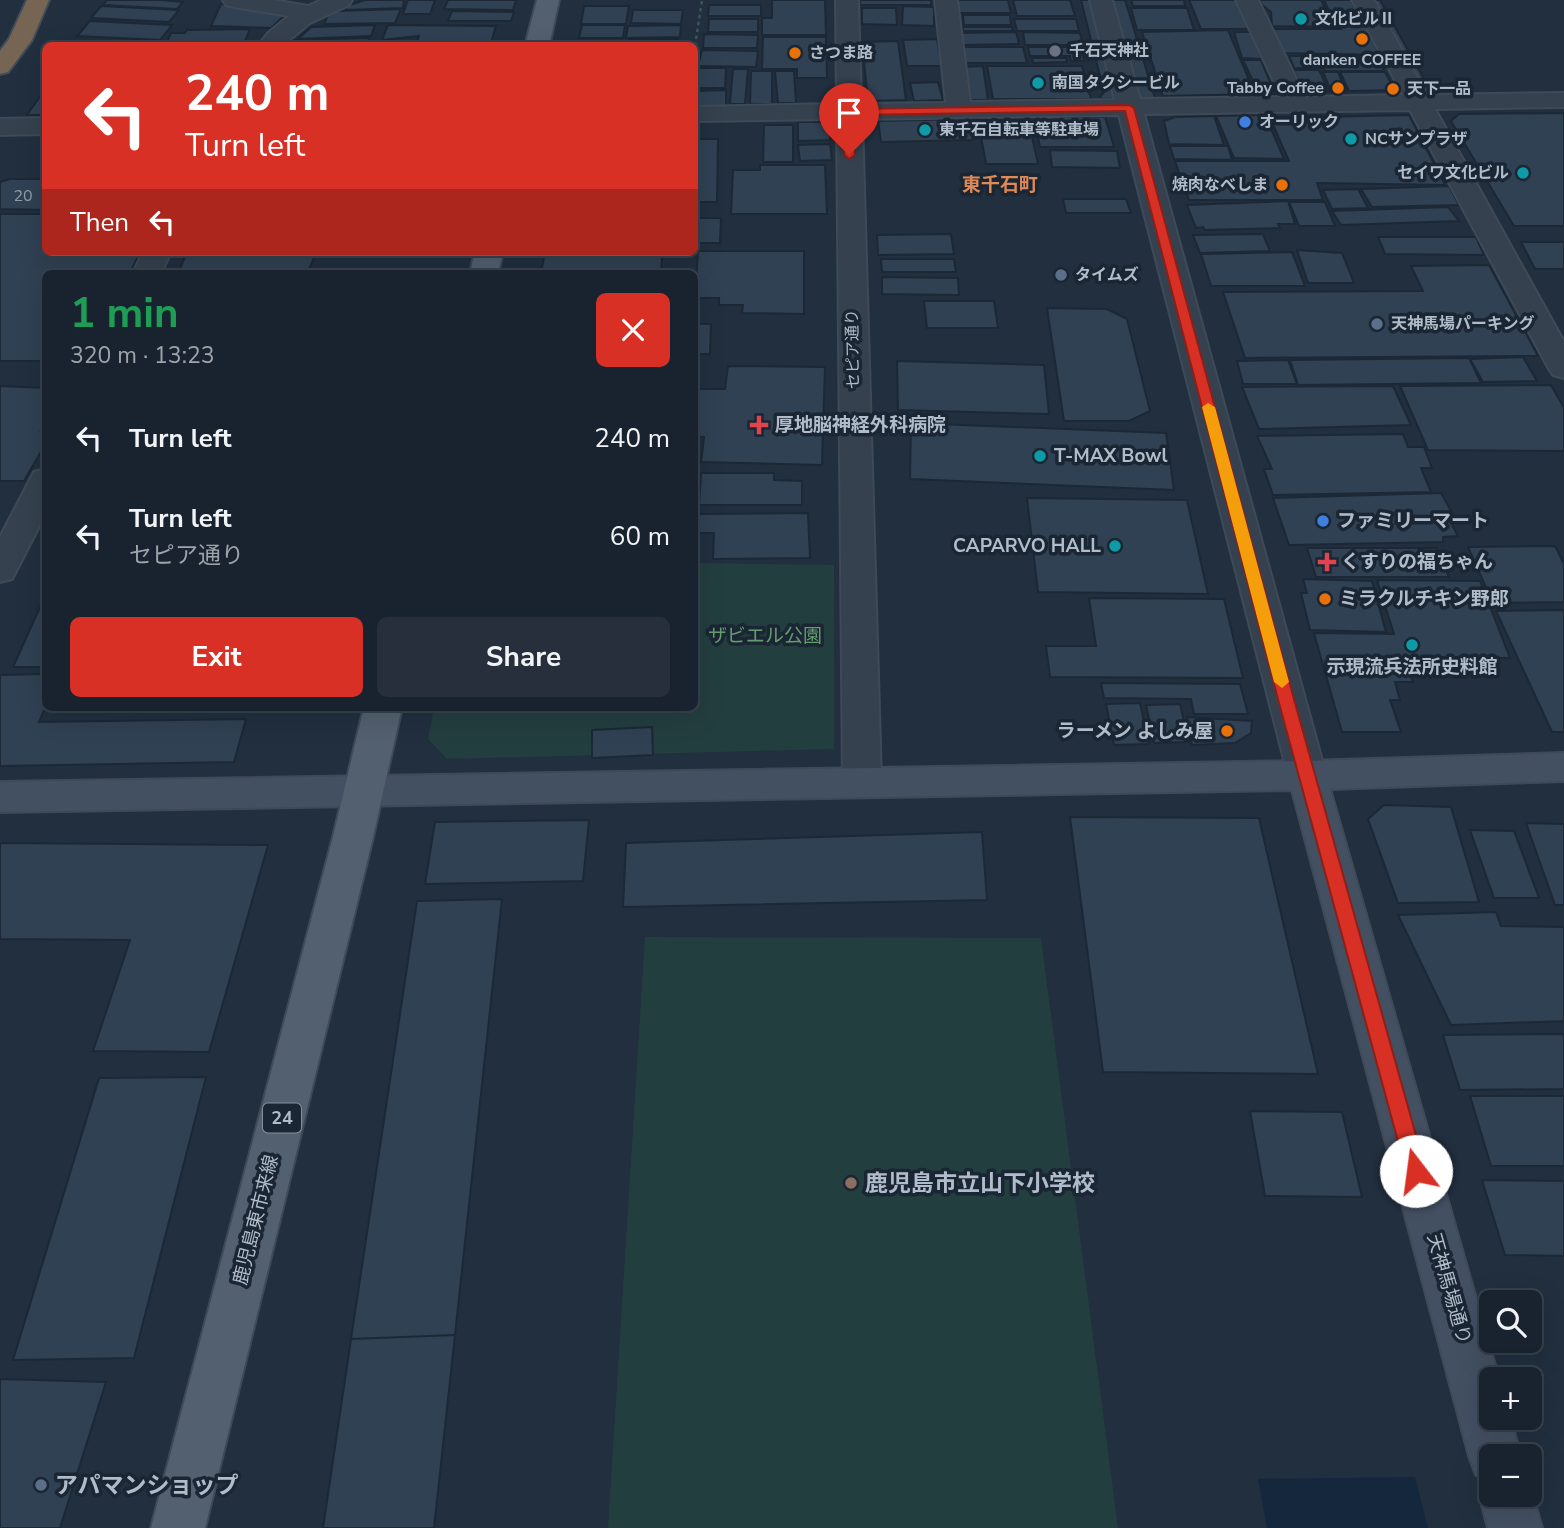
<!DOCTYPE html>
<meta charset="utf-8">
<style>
:root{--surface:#19232f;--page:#262f3b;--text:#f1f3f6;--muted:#9fa4aa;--line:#37404b;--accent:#d93025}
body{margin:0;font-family:"Nunito Sans","Noto Sans JP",sans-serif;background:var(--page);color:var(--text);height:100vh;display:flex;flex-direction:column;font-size:26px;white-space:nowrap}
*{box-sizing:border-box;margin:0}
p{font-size:23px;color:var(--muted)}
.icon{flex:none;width:38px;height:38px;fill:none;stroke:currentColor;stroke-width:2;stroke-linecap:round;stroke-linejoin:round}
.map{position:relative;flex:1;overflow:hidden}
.details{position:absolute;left:42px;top:270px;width:656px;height:441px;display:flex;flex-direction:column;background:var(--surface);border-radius:10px;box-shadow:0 7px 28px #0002,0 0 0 2px var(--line)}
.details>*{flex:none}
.hud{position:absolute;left:42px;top:42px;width:656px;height:214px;border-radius:10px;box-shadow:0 7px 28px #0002,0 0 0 2px var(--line);background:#d93025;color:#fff;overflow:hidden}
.fabs{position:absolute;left:1479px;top:1290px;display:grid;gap:14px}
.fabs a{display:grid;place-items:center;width:63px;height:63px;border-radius:10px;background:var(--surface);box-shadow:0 7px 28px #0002,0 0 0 2px var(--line);font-size:35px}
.pin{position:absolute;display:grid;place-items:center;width:60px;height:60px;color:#fff;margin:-72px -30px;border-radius:50% 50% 50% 0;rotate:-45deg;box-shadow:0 0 7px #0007}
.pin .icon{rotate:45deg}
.me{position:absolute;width:77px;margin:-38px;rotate:345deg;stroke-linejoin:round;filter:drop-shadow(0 0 5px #0008)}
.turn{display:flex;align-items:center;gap:24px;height:147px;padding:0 28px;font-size:32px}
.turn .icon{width:91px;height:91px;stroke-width:2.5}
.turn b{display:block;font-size:49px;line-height:60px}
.then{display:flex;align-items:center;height:66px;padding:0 28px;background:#0003;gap:14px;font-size:26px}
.round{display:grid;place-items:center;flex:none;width:74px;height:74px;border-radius:10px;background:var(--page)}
.overview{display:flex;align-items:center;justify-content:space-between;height:119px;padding:0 28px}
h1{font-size:42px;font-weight:700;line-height:52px;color:#1e9e55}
.action{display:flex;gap:14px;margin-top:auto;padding:14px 28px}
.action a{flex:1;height:80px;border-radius:10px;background:var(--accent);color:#fff;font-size:28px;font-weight:700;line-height:80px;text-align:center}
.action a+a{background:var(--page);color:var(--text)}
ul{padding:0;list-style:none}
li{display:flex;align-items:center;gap:21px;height:98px;padding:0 28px}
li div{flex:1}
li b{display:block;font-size:26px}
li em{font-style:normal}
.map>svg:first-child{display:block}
</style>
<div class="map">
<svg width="1564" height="1528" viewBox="0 0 1564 1528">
<rect width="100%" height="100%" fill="#212f3f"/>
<!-- green -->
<path fill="#233e3f" d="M695 563 834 565V749L447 759 428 739 434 707H695Z
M645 937 1041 938 1118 1528H608Z"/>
<!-- water -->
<path fill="#14273d" d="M1415 1477 1428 1528H1267L1258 1479Z"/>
<!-- building -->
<path fill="#304153" stroke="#1c2835" stroke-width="2" d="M107 0H162L183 2 177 9 103 5Z
M365 0H404L403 8 346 10V6Z
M408 0H435L430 14H403Z
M448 0H516L513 10 444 9Z
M772 0H825L826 35H762V18H772Z
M860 0H931V5H860Z
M957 0H1008L1011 13H959Z
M1013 0H1070L1075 16H1017Z
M1081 0H1125L1155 98 1099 99 1104 92Z
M1131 0H1184L1185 6H1133Z
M1189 0H1238L1250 29H1201Z
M1260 0H1321L1334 27 1272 26 1271 12 1261 4Z
M1324 0H1351L1362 21H1334Z
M1357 0H1380L1429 88 1440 93 1400 94 1403 88Z
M221 4 285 15 271 28 211 26Z
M709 5H761V16H708Z
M101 6 179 10 169 22 91 18Z
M584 6H629L626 24H581Z
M903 6 934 7V26L902 25Z
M862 8H896L897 25 862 24Z
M1131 8H1187L1194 30H1137Z
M401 9 395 23 324 24 328 15 336 11Z
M633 10H683L681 24 631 23Z
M452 11 514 12 511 21H448Z
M963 15H1010L1011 25H964Z
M709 19H758V32H708Z
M1014 19H1076L1079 31H1017Z
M90 21 172 25 160 40 77 36Z
M1337 22H1364L1380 55 1282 53 1273 29H1341Z
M375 25 371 36 298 39 311 27Z
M388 25 496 26 490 46H416L419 36 382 40Z
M582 25H625L623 38H579Z
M681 25 680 37 626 38 628 26Z
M963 27H1012L1013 31H963Z
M250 29 243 46H165L171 33H185L187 30Z
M1228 30 1255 94 1163 96 1142 32Z
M1016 32 1019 44 963 45 961 33Z
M1023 32 1080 33 1083 45H1025Z
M1234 32H1251L1262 59 1242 58Z
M704 34 758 35 757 48H703Z
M763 37H826L827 78H797V69H762Z
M369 38 368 46H286L291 40Z
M678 39V46H629V40Z
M937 39 942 66H907L903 40Z
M581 41H627L626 46H580Z
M898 41 906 100 868 101 862 42Z
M961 47H1023L1027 63H964Z
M1028 47H1081L1084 61H1071L1070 56H1030Z
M702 50 758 51 756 67 698 66Z
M1289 56H1311L1316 69 1294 68Z
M1318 57H1377L1384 71H1325Z
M1032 58H1066L1067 62 1033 63Z
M1243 60H1261L1275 94H1259Z
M983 66 988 100H965L961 67Z
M987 66H1082L1091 99H993Z
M698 68H726L725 88H696Z
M733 69H748L745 104H730Z
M1293 70H1319L1329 91 1304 92Z
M751 71H772V104H750Z
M775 71H794L796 103H778Z
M1323 72H1338L1346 91H1331Z
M1340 72H1385L1395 90 1349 91Z
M938 82 943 100 914 101 910 83Z
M46 88V115H27Z
M726 90V106H695V91Z
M1564 113V226H1514L1451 121 1459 114Z
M1265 115 1284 159 1234 158 1216 116Z
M1409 115 1445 185 1317 183 1323 200H1189L1175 161H1289L1270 118Z
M1214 116 1224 145 1169 144 1164 121 1175 117Z
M1034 117H1105L1114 147H1040Z
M968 119 973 140 881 142 878 121Z
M1028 119 1038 164H986L978 120Z
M798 122H826L830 127V140L798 141Z
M764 125H793V162H763Z
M695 139H718L717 202H695Z
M830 144 832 160 800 161 798 145Z
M1170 146H1228L1232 160 1174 159Z
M1050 150 1117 151 1120 168 1052 167Z
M760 165H825L827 214H731L733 170H760Z
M10 179H46V210L0 209V182Z
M1449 186 1459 205 1372 207 1361 189Z
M1358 189 1368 208 1332 209 1323 190Z
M1063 199H1126L1131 213H1066Z
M1288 201 1295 224H1278L1280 228 1205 230 1203 227 1196 228 1187 205Z
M1289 202H1325L1335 226H1299Z
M1448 207 1459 221 1341 225 1332 211Z
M0 214H46V252H140L130 273H46V361H0Z
M695 218H721L720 243H695Z
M951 234 954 254 878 255 877 235Z
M1263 234 1270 251 1200 253 1193 235Z
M1378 237H1476L1484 255 1385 254Z
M1521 242H1564V269H1535Z
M1297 250 1342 253 1354 283H1308Z
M698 251H804V314L742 313 743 305H719V298H695Z
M187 252H316L309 270H438L437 273H178Z
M545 252H654V257H662L661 273H541Z
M1292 252 1305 286H1211L1201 254Z
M881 259H954L956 272H882Z
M1489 265 1538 356 1245 358 1223 292 1423 291 1411 266Z
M882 277 958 278 959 295 882 294Z
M924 301H994L998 328H927Z
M1047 308 1107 309 1127 319 1150 411 1129 421H1064Z
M695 324H711L710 354H695Z
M1523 357 1537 381 1483 382 1470 359Z
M1469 358 1481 383 1298 385 1290 360Z
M1288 360 1297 384H1243L1237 361Z
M897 361 1044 365 1049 414 898 410Z
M728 366 825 367 822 465 701 462 704 437H695V398H699V389H725Z
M1551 385 1564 408V451L1428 450 1400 386Z
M0 386 46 388V423L41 431H46V443L24 481H0Z
M1393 386 1411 425 1259 429 1242 387Z
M911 423 1166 433 1174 490 910 479Z
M1403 434 1408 447H1424L1432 468H1421L1431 492 1273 495 1264 469H1272L1257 436Z
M701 473H774V480L802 481V505H699Z
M1441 493 1456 520 1450 521 1458 536 1443 537V542L1289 545 1273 498Z
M1027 498 1187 500 1208 594 1038 592Z
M808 513 810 558 713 559 714 533H695V514Z
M1555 546 1564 564V602L1493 603 1468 547Z
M1307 548H1437L1449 577H1316Z
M1303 579 1372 581 1386 632 1310 630 1301 593H1307Z
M1377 580 1480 581 1510 658 1427 657 1432 671H1409L1413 682H1395L1400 700H1390L1401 732H1342L1314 633 1394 634Z
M46 594V667H13Z
M1089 598 1224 599 1243 678 1050 677 1046 646H1096Z
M1564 610V732H1552L1496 611Z
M46 674V706L39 722 246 719 234 762 0 766V675Z
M1101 683 1240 684 1248 714H1194L1191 699 1104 698Z
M1140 703 1149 744 1114 745 1106 704Z
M1180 704 1189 742 1154 743 1146 705Z
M1187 717 1252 721 1251 733 1235 743 1192 745Z
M652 727 653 755 592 758V730Z
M1384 805 1451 807 1479 902 1398 903 1368 819Z
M1070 817 1259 818 1318 1074 1103 1072Z
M589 820 583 881 425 884 435 822Z
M1526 823 1564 824V905H1555Z
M1470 830 1514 831 1539 898H1494Z
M982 832 987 900 623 907 626 843Z
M0 843 268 845 209 1052 93 1051 130 940 0 939Z
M502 899 455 1335 351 1339 417 901Z
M1496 912 1501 926 1564 927V1021L1451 1025 1398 915Z
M1564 1034V1089L1460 1090 1443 1035Z
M206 1077 134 1358 13 1360 99 1078Z
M1470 1096H1564V1166H1491Z
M1250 1111 1342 1112 1362 1197 1265 1196Z
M1482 1180 1564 1181V1256L1505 1255Z
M455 1335 434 1528H323L351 1339Z
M0 1379 106 1382 60 1528H0Z"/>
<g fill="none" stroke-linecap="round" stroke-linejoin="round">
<defs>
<path id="street" d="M223 0H273L308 6 322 0H352L349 5 310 23 282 46H258L268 33 289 16 234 7 226 5Z
M836 0H858L861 104 946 103 935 0H957L970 102 1115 100 1090 0H1112L1140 99 1281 97 1236 0H1258L1305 97 1403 95 1352 0H1374L1427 95 1564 93V107L1435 109 1564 342V378L1553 375 1549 369 1410 110 1144 114 1326 775 1321 785 1307 789 1293 785 1288 775 1119 115 862 119 881 781 876 791 862 796 848 791 843 781 837 119 695 121V107L837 104Z
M46 118V134L0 135V119Z
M143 252H171L161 273H133Z
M46 469V513L12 579 0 582V537L34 472Z"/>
<path id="secondary" d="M1564 753V781L1330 789 1499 1379H1491V1418H1510L1521 1456H1491V1494H1530V1486L1542 1528H1488L1479 1494 1486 1479 1476 1475 1469 1456 1292 790 0 812V782L1307 761Z"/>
<path id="primary" d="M537 0H559L549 46H525Z
M475 252H503L498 273H470Z
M364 707H402L373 837 205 1528H151L333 837Z"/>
<path id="highway" d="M27 0H49L32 40 8 72 0 74V51L9 39Z"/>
</defs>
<!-- street casing -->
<use href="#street" stroke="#3e4a57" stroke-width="4"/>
<!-- secondary casing -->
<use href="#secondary" stroke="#3e4a57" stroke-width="4"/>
<!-- primary casing -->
<use href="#primary" stroke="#3e4a57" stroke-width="4"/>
<!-- highway casing -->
<use href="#highway" stroke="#404c59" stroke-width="4"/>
<!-- path -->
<path stroke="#3c5757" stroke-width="2.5" stroke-dasharray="3.5 3.5" stroke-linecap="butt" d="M695 46 702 0"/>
<!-- street -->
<use href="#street" fill="#35414e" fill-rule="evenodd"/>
<!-- secondary -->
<use href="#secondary" fill="#435062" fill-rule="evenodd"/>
<!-- primary -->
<use href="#primary" fill="#53606f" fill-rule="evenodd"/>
<!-- highway -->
<use href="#highway" fill="#756552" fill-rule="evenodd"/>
</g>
<!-- route -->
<path fill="#d93025" stroke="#8d1f18" stroke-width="2" d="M1129 105 1134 108 1295 703 1426 1171 1423 1178 1416 1180 1409 1178 1406 1171 1279 703 1125 111 854 115 855 155 849 159 844 155 843 112 849 109Z"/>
<!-- slow -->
<path fill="#f59e0b" d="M1208 403 1215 407 1289 682 1282 688 1274 682 1202 407Z"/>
<!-- markers -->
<g fill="#0f9aa8" stroke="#1a2633" stroke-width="2.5">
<circle cx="1301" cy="19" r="7"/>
<circle cx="1038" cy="83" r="7"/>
<circle cx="925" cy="130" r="7"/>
<circle cx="1351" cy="139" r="7"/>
<circle cx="1523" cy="173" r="7"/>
<circle cx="1040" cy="456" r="7"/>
<circle cx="1115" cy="546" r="7"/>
<circle cx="1412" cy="645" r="7"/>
</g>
<g fill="#e8710a" stroke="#1a2633" stroke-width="2.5">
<circle cx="1362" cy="39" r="7"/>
<circle cx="795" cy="53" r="7"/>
<circle cx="1338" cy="88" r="7"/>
<circle cx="1393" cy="89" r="7"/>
<circle cx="1282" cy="185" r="7"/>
<circle cx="1325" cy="599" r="7"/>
<circle cx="1227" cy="731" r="7"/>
</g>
<circle fill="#6b7280" stroke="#1a2633" stroke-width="2.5" cx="1055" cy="51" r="7"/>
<g fill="#3f7fe0" stroke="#1a2633" stroke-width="2.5">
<circle cx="1245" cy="122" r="7"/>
<circle cx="1323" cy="521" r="7"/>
</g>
<g fill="#5c6f8a" stroke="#1a2633" stroke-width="2.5">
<circle cx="1061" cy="275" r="7"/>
<circle cx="1377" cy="324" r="7"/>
<circle cx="41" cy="1485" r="7"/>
</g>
<g fill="#e0444e" stroke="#1a2633" stroke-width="2.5">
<path d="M755.5 414.5h7v7h7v7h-7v7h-7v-7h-7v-7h7z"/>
<path d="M1323.5 551.5h7v7h7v7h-7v7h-7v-7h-7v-7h7z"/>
</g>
<circle fill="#8d6e63" stroke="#1a2633" stroke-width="2.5" cx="851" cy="1183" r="7"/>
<g text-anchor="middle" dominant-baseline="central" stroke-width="7" stroke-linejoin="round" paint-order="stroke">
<!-- far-poi labels -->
<g font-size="16" font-weight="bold" fill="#b1bcca" stroke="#1a2633" text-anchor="start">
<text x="1315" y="19">文化ビルⅡ</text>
<text x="1069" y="51">千石天神社</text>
<text x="809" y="53">さつま路</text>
<text x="1362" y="60" text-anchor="middle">danken COFFEE</text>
<text x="1052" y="83">南国タクシービル</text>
<text x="1324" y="88" text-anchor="end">Tabby Coffee</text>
<text x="1407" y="89">天下一品</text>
<text x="1259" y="122">オーリック</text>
<text x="939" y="130">東千石自転車等駐車場</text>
<text x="1365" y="139">NCサンプラザ</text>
<text x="1509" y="173" text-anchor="end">セイワ文化ビル</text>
<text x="1268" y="185" text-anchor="end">焼肉なべしま</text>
<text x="1075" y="275">タイムズ</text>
<text x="1391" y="324">天神馬場パーキング</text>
</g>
<!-- number labels -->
<g font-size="16" fill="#909cab">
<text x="23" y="196">20</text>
</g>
<!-- far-street labels -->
<g font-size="16" fill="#b1bcca" stroke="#1a2633">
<text transform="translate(853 349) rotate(-91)">セピア通り</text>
</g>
<!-- shield labels -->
<rect fill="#1a2633" stroke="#848f9d" stroke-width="2" x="263" y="1103.5" width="38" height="29" rx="5"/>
<g font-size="18" font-weight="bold" fill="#b1bcca">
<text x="282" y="1118">24</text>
</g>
<!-- far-quarter labels -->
<g font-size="19" font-weight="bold" fill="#de8a58" stroke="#1a2633">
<text x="1000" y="185">東千石町</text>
</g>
<!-- poi labels -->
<g font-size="19" font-weight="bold" fill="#b1bcca" stroke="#1a2633" text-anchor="start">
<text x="775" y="425">厚地脳神経外科病院</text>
<text x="1054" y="456">T-MAX Bowl</text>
<text x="1337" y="521">ファミリーマート</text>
<text x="1101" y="546" text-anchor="end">CAPARVO HALL</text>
<text x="1341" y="562">くすりの福ちゃん</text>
<text x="1339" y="599">ミラクルチキン野郎</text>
<text x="1412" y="667" text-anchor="middle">示現流兵法所史料館</text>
<text x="1213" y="731" text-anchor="end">ラーメン よしみ屋</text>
</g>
<!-- park labels -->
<g font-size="19" fill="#669d6f" stroke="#1a2633">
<text x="765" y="636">ザビエル公園</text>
</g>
<!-- street labels -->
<g font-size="19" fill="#b1bcca" stroke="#1a2633">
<text transform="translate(256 1220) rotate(-76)">鹿児島東市来線</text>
<text transform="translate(1449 1289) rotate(74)">天神馬場通り</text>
</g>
<!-- near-poi labels -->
<g font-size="23" font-weight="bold" fill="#b1bcca" stroke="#1a2633" text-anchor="start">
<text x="865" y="1183">鹿児島市立山下小学校</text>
<text x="55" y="1485">アパマンショップ</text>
</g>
</g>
</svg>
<div class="fabs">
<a><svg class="icon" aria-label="search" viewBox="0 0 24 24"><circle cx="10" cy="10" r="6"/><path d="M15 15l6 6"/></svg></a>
<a>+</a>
<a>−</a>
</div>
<div class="pin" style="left:849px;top:155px;background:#d93025"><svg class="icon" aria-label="arrive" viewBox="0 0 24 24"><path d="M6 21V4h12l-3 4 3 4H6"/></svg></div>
<svg class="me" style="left:1416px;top:1171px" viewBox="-20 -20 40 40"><circle r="19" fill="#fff"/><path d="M0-13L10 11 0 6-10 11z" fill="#d93025"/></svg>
<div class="hud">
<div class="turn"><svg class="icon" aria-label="left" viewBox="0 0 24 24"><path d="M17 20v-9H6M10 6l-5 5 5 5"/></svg><div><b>240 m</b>Turn left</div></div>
<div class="then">Then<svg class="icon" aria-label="left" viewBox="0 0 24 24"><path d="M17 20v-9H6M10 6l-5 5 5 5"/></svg></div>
</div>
<section class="details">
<div class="overview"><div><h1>1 min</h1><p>320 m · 13:23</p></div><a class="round" style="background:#d93025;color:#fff"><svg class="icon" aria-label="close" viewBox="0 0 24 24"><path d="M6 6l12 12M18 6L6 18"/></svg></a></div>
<ul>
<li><svg class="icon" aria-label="left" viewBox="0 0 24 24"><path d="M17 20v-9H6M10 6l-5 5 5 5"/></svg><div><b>Turn left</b></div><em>240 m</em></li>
<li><svg class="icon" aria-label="left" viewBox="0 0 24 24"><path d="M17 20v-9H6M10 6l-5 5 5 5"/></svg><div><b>Turn left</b><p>セピア通り</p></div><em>60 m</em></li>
</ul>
<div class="action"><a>Exit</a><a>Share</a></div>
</section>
</div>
